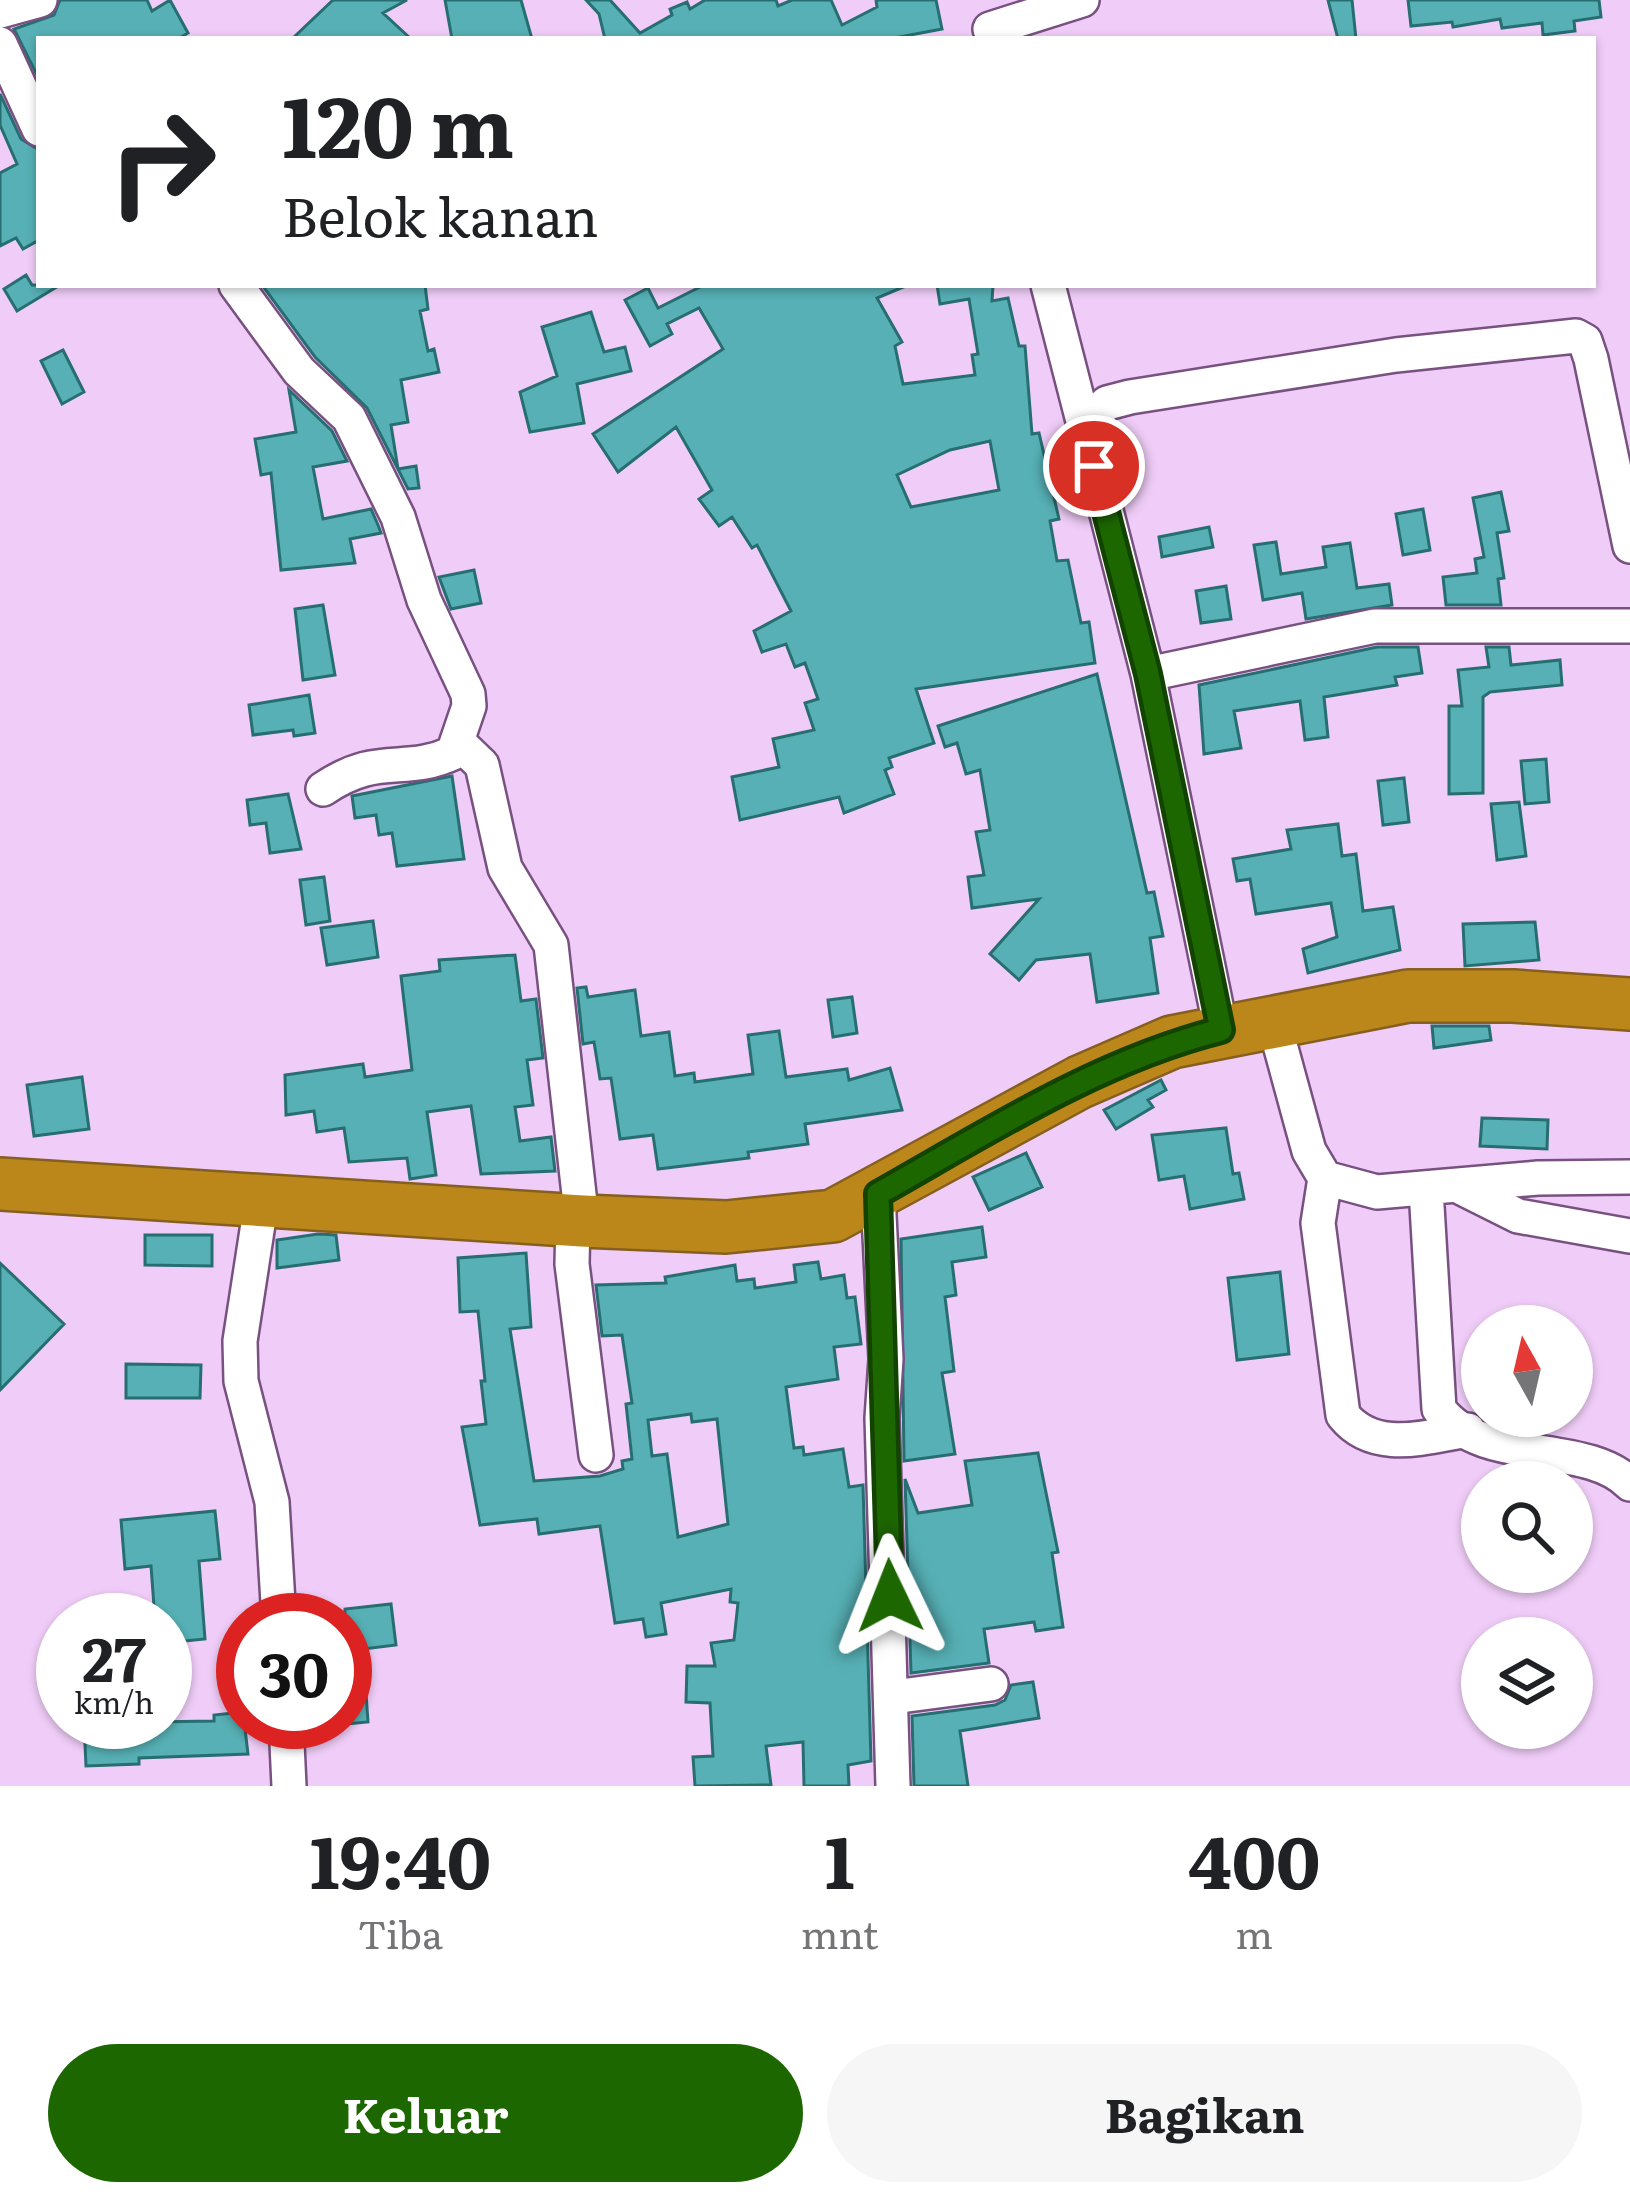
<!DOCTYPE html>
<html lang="id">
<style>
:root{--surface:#fff;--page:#f6f6f6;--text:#202124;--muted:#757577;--accent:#1d6701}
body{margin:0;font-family:Literata,serif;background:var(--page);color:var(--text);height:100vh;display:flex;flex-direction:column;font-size:45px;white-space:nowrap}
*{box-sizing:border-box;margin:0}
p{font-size:39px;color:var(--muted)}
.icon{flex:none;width:66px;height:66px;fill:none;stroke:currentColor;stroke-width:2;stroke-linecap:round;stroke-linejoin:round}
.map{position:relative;height:1786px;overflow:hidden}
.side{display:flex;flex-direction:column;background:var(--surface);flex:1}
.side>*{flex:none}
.guide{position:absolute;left:36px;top:36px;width:1560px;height:252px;border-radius:0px;box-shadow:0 3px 9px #0004;background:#fff;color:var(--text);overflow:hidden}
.needle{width:78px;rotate:352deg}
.buttons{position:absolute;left:1461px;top:1305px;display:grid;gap:24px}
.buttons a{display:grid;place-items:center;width:132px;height:132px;border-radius:50%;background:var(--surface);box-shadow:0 3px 9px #0004;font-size:60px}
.speed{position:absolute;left:36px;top:1593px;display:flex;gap:24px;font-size:60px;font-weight:700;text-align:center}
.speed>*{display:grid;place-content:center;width:156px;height:156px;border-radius:50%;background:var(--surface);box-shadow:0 3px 9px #0004;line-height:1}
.speed small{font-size:30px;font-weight:400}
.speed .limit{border:18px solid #d22;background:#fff;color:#111}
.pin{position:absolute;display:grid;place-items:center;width:102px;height:102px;color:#fff;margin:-51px;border:6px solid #fff;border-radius:50%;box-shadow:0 3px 12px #0007}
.me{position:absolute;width:132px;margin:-66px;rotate:358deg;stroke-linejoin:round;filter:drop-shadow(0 0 9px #0008)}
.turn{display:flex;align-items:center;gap:42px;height:252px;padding:0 48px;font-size:54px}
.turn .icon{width:156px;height:156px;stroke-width:2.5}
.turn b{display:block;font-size:84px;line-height:102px}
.eta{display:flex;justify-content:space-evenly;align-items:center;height:204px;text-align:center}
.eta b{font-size:72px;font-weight:700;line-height:84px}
.action{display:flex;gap:24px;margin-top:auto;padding:24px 48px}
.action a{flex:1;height:138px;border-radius:72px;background:var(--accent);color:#fff;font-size:48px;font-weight:700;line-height:138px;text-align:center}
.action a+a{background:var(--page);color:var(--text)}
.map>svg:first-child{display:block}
</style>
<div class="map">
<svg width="1630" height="1786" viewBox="0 0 1630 1786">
<rect width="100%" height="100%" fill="#f0cdf8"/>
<!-- building -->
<path fill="#56b0b5" stroke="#276e71" stroke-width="3" fill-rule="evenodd" d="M60 0H147L152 11 170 0 188 33 178 39H39V79L14 29 54 15Z
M333 0H407L383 13 411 39H292Z
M445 0H521L532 39H452Z
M586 0H610L640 33 672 15 670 9 687 2 690 9 705 0H776L778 6 792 0H831L842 25 877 7 876 0H936L942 29 889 39H605L599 14Z
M1328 0H1352L1356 39H1338Z
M1408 0H1599L1601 17 1574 21 1575 31 1543 35 1542 23 1502 28 1500 19 1453 27 1452 22 1411 26Z
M0 94 21 139 39 150V240L23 249 16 238 0 246V173L17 164 0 125Z
M26 275 32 285H60L17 311 4 289Z
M262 285H425L428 309 420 311 428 351 434 349 439 372 401 380 408 422 391 425 398 469 416 466 419 488 408 489 367 408 315 357Z
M704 285H908L877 298 902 342 895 346 903 384 975 375 972 355 978 354 969 299 940 304 937 285H993L992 301 1008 298 1019 346H1025L1032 434 1039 433 1059 519 1050 521 1057 561 1068 560 1081 623 1089 622 1095 663 916 689 934 743 889 758 892 767 885 770 894 794 844 813 839 797 740 820 732 777 779 767 773 739 814 730 805 703 818 699 805 663 795 667 786 644 762 652 754 631 791 611 757 545 752 548 732 517 719 526 699 499 712 490 676 427 618 472 593 434 723 349 699 308 667 324 672 334 650 346 625 300 648 288 658 308ZM990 441 999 490 911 507 897 475 950 450Z
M591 312 604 352 625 347 631 371 577 384 584 423 530 432 520 392 557 376 542 327Z
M63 350 84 392 62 404 41 361Z
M289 390 332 431 347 461 313 467 323 519 371 509 378 525 381 533 350 539 355 563 281 570 271 473 261 475 255 439 296 432Z
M1501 492 1509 531 1497 533 1504 578 1498 579 1501 605H1446L1443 577 1477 573 1475 559 1484 557 1473 498Z
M1423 509 1430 550 1403 555 1396 514Z
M1209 527 1213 547 1162 557 1159 537Z
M1276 542 1281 574 1326 567 1323 547 1350 543 1357 588 1389 584 1392 605 1306 619 1302 593 1263 600 1254 545Z
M474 570 481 603 451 609 439 577Z
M1226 586 1231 619 1201 623 1196 591Z
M323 605 335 675 303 680 295 609Z
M1377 647H1418L1422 673 1395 677 1397 685 1324 697 1328 737 1305 740 1300 701 1234 711 1241 748 1204 754 1199 685Z
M1486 647H1509L1511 665 1560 660 1562 685 1490 692 1483 697V793L1449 794V706H1462L1458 670 1489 667Z
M1097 674 1147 893 1154 892 1163 936 1150 938 1158 993 1097 1002 1090 954 1036 960 1019 980 990 954 1039 899 972 908 968 877 984 875 976 832 990 830 980 770 966 774 957 743 945 747 938 726Z
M309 695 315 733 294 736 293 730 253 735 249 705Z
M1546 759 1549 802 1525 804 1521 761Z
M452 776 464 859 397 866 392 833 379 835 376 815 355 818 352 796Z
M1404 778 1409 822 1383 825 1378 781Z
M288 794 301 849 270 853 266 823 250 825 247 800Z
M1519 802 1526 856 1497 860 1491 804Z
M1338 824 1342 856 1356 854 1363 911 1393 907 1400 950 1308 973 1303 949 1337 937 1331 903 1256 914 1250 879 1237 881 1233 859 1291 849 1287 830Z
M324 877 330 921 306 925 300 880Z
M373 921 378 957 327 965 321 928Z
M1535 922 1539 960 1465 966 1463 924Z
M515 955 521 1001 536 999 543 1058 527 1060 533 1105 515 1107 520 1141 551 1137 555 1171 481 1174 471 1106 427 1112 436 1175 410 1179 407 1158 349 1162 344 1128 317 1132 314 1111 286 1115 285 1075 363 1064 365 1077 412 1070 401 976 440 971 439 960Z
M586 987 588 997 635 990 641 1036 669 1032 675 1076 694 1073 695 1082 753 1074 748 1035 779 1031 786 1077 847 1069 849 1080 890 1068 902 1110 805 1124 808 1144 748 1152 749 1158 658 1169 653 1135 620 1139 611 1078 600 1079 594 1042 583 1044 577 988Z
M852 997 857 1033 833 1037 828 1000Z
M1432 1026H1489L1491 1040 1434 1048Z
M82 1077 89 1129 34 1136 27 1085Z
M1161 1080 1166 1090 1148 1100 1153 1107 1116 1129 1104 1110Z
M1482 1118 1548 1120 1547 1149 1480 1146Z
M1226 1128 1233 1174 1239 1173 1244 1199 1190 1209 1184 1176 1159 1180 1152 1135Z
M1026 1153 1042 1187 989 1210 973 1177Z
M982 1227 986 1257 952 1262 956 1295 945 1297 954 1371 942 1373 955 1454 904 1461 901 1239Z
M318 1234 336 1235 339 1260 277 1268V1240Z
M145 1235H212V1266L145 1265Z
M526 1253 531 1327 510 1329 534 1481 600 1476 623 1469 622 1461 632 1459 626 1404 632 1403 622 1335 602 1336 596 1285 666 1283 665 1277 735 1265 737 1281 754 1279 755 1288 796 1282 794 1265 818 1262 821 1279 844 1275 847 1298 855 1297 861 1344 834 1347 838 1379 786 1387 794 1448 803 1447 804 1455 843 1449 849 1487 863 1485 871 1761 848 1765 849 1786H804L803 1742 766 1746 771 1785 695 1786 693 1757 713 1756 710 1703 686 1702 687 1666H715L711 1643 734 1640 738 1603 730 1602 731 1589 661 1603 666 1634 646 1637 643 1619 615 1623 600 1526 539 1534 537 1519 480 1525 462 1427 486 1424 481 1381H485L478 1311 460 1312 458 1258ZM691 1414 692 1422 717 1419 728 1524 678 1537 667 1454 652 1456 648 1420Z
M0 1263 64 1324 0 1390Z
M1280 1272 1289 1354 1237 1360 1228 1278Z
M126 1364 201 1365 200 1398H126Z
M1038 1453 1058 1552 1052 1553 1063 1627 1036 1631 1034 1622 984 1629 989 1663 911 1673 905 1479 918 1513 972 1505 965 1461Z
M215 1511 220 1559 199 1561 205 1639 165 1643V1620H155L151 1566 125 1569 121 1520Z
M391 1604 396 1645 363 1649 368 1722 345 1724V1609Z
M1033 1682 1039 1718 960 1731 968 1786H914L912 1716 995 1705 1005 1700 1011 1685Z
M243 1712 248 1754 139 1758V1764L86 1766 84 1723 214 1721V1715Z"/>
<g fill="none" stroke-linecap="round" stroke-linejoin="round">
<defs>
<path id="minor" d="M0 11 40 0
M990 29 1082 0
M0 44 39 129
M236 285 299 371 349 418 398 517 424 600 468 694 469 706 453 753C403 776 379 751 323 789
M1048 285 1148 674 1221 1030
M1083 425 1107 403 1130 397 1396 355 1576 336 1585 341 1591 359 1630 546
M1148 674 1375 626H1630
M457 741 482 765 505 868 551 945 582 1221
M1273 1019 1309 1151 1325 1178 1377 1192 1538 1178 1630 1177
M1325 1178 1318 1223 1343 1415C1374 1454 1425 1437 1468 1430
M1462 1188 1518 1216 1630 1236
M1426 1189 1439 1409C1482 1467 1586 1439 1630 1484
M878 1194 886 1359 882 1418 893 1786
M262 1198 240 1341 241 1381 272 1502 279 1620
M573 1221 572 1264 596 1455
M893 1697 991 1684
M286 1722 289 1786"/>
<path id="highway" d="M0 1184 582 1221 726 1227 833 1216 1080 1082 1172 1042 1408 996H1513L1630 1004"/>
</defs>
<!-- minor casing -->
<use href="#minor" stroke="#785181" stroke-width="38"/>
<!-- highway casing -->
<use href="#highway" stroke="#865f20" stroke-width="56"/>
<!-- minor -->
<use href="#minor" stroke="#fff" stroke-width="33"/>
<!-- highway -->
<use href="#highway" stroke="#bb871b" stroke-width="51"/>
</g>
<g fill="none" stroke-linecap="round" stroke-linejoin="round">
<defs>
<path id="route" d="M890 1596 878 1194C988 1132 1098 1061 1221 1030L1148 674 1094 466"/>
</defs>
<!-- route casing -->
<use href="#route" stroke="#134301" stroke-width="30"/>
<!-- route -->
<use href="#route" stroke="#1d6701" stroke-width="21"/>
</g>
</svg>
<div class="buttons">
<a><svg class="needle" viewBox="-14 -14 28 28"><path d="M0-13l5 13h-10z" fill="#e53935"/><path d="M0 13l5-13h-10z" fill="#757577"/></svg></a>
<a><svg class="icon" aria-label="search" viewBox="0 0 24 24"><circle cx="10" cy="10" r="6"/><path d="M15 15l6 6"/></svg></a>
<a><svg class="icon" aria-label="layers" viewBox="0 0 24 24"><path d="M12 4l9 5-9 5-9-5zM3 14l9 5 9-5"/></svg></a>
</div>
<div class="speed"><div>27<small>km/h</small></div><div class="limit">30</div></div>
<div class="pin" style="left:1094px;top:466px;background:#d93025"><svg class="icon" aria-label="arrive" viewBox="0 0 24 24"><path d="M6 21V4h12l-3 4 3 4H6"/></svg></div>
<svg class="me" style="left:890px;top:1596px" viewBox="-20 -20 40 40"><path d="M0-17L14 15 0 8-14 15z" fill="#1d6701" stroke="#fff" stroke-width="4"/></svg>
<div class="guide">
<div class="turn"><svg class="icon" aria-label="right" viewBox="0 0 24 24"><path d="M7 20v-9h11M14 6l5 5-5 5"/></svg><div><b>120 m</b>Belok kanan</div></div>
</div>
</div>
<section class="side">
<div class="eta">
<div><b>19:40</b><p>Tiba</p></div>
<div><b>1</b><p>mnt</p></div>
<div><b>400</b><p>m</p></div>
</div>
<div class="action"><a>Keluar</a><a>Bagikan</a></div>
</section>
